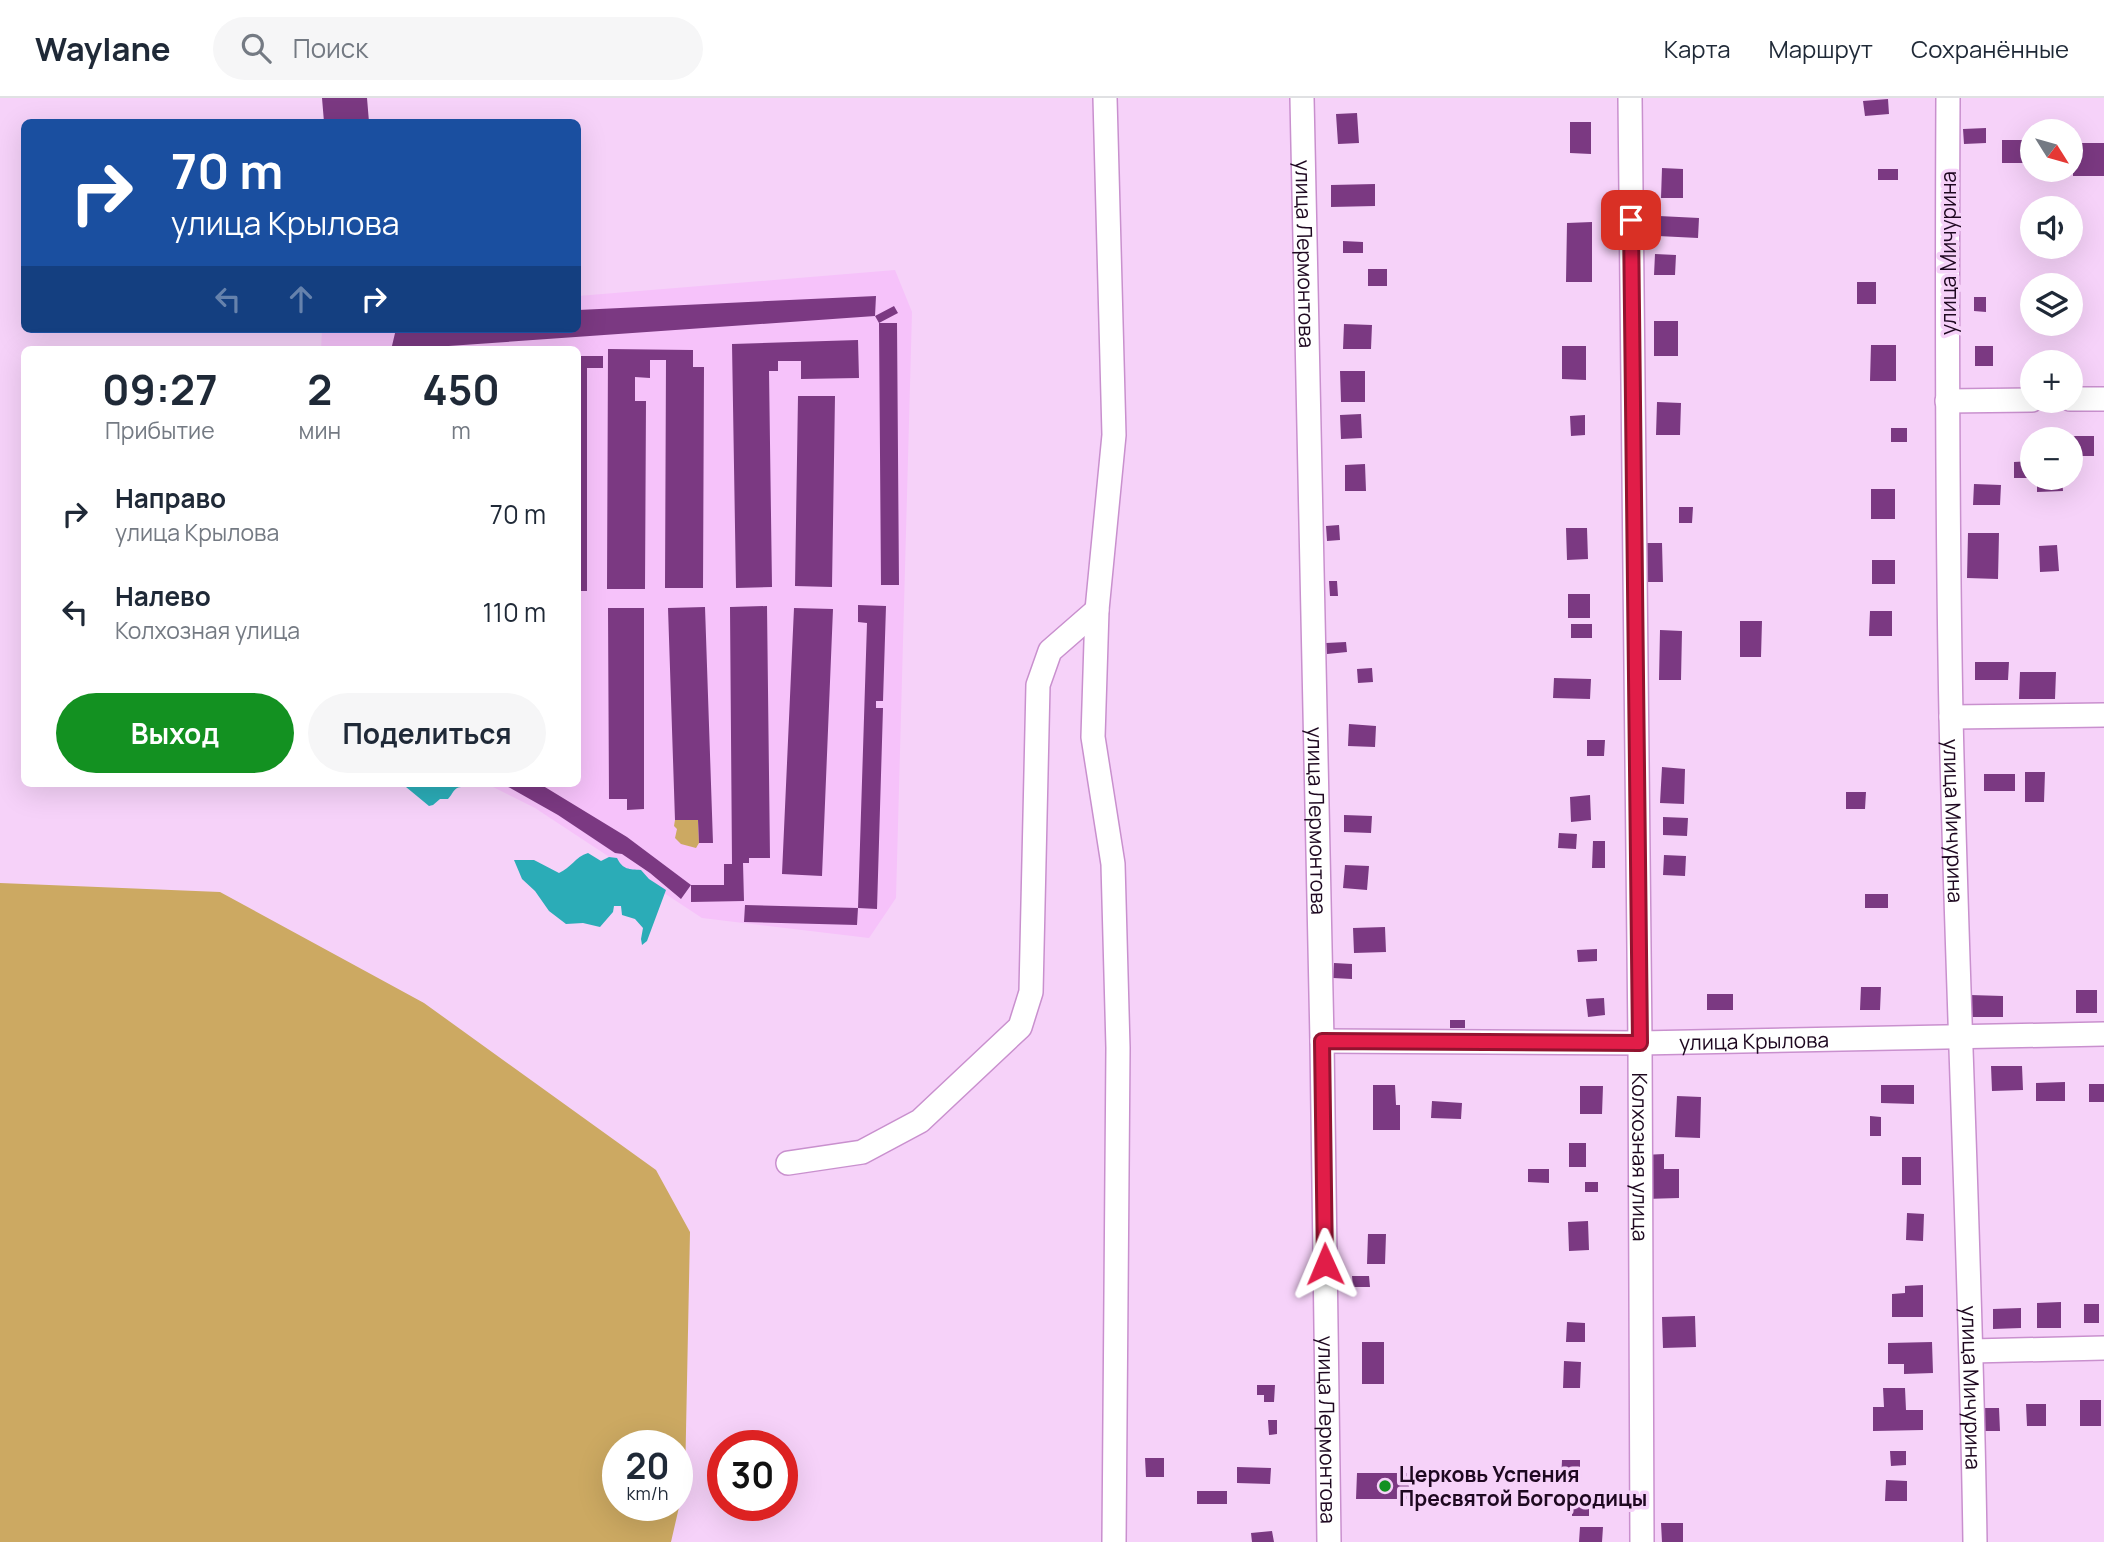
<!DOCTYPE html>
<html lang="ru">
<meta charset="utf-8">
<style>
:root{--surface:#fff;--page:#f6f6f7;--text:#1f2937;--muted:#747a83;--line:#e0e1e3;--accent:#139121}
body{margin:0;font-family:Manrope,sans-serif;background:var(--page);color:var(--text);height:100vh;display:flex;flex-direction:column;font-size:26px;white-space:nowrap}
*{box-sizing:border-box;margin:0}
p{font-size:23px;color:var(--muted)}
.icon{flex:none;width:38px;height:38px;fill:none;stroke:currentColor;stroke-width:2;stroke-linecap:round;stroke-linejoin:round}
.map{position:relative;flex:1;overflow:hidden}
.panel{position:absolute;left:21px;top:248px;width:560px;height:441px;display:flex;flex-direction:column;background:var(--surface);border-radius:10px;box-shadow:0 7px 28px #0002}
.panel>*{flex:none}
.guide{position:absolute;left:21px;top:21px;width:560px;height:214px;border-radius:10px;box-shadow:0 7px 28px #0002;background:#1a4fa0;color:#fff;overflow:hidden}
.needle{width:46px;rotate:127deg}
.fabs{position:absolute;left:2020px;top:21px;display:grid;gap:14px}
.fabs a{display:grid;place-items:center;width:63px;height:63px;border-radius:50%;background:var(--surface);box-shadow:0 7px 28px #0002;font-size:35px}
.speed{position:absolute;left:602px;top:1332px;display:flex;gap:14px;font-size:35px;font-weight:700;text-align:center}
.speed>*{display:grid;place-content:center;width:91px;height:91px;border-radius:50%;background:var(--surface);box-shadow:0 7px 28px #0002;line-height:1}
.speed small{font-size:18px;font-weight:400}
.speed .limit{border:10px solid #d22;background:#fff;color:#111}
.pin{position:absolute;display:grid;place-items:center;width:60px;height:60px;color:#fff;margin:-30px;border-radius:14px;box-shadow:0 4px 10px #0006}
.me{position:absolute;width:77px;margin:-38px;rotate:359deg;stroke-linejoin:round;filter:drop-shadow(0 0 5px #0008)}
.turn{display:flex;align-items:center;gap:24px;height:147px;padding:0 35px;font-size:32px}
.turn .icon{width:91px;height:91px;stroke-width:2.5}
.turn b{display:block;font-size:49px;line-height:60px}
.lanes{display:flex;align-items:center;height:66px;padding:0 35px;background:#0003;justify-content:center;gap:35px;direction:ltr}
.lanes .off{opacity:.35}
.eta{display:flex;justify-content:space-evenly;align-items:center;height:119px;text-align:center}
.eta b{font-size:42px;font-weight:700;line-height:49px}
.button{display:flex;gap:14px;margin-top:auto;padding:14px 35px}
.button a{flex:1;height:80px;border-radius:42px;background:var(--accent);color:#fff;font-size:28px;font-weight:700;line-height:80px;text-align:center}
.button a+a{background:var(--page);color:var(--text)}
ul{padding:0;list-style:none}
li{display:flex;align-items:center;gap:21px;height:98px;padding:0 35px}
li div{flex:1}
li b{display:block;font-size:26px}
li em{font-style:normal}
header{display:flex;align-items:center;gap:42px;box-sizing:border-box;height:98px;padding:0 35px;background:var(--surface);border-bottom:2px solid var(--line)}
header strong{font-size:33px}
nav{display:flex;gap:38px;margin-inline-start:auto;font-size:24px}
.search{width:490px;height:63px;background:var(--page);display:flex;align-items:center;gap:18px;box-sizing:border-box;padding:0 24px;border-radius:38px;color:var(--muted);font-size:26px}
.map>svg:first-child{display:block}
</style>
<header>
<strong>Waylane</strong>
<div class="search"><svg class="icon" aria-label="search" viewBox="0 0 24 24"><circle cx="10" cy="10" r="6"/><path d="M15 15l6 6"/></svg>Поиск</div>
<nav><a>Карта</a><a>Маршрут</a><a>Сохранённые</a></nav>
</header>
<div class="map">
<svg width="2104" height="1444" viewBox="0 0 2104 1444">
<rect width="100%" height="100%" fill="#f6d2f9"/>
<!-- built -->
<path fill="#f6c2fa" d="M895 172 912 214 896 800 869 840 702 820 535 710 487 686H578V252H321L322 231H578V198Z"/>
<!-- green -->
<path fill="#cca962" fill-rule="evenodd" d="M675 722H698L699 745 696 750 681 746 675 740 677 731 674 728Z
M0 785 220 794 424 905 656 1072 690 1134 685 1383 671 1444H0ZM618 1348H677V1407H618Z"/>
<!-- water -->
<path fill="#2bacb7" d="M407 686H462L461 689C453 690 453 696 448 701H440L433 707 429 708 406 689Z
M588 755 601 763 609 759 617 760C623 772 629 771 641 772L649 781 666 792 647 843 642 847 641 841 643 830 635 821 622 817 621 808H614L613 814 600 829 583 825 566 826 549 813 535 793 522 781 514 762H534L559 775C571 770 575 759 588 755Z"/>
<!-- building -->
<path fill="#7b3982" d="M322 0H367L369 24H324Z
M1888 1 1889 16 1865 18 1863 3Z
M1357 15 1359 45 1338 46 1336 16Z
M1570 24H1591V56L1570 55Z
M1986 30V45L1964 46 1963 31Z
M2002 42H2032V65H2002Z
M2073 45H2104V78H2073Z
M1662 70 1683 71V100H1661Z
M1878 71H1898V82H1878Z
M1375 86V108L1331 109V87Z
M1659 118 1699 120 1698 140 1658 138Z
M1592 124V184H1566L1567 125Z
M1343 143 1363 144V155H1343Z
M1655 156 1676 157 1675 177H1654Z
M1368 171H1387V188H1368Z
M1857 184H1876V206H1857Z
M876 198 875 218 894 208 898 215 879 225H897L899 487H881L879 225 875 218 391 252 396 231H578V212Z
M1974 199H1986V214L1974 213Z
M1654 223H1678V258H1654Z
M1344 226 1372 227 1371 251H1343Z
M858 242 859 280 801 281V263H778V273H769L772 489 736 490 732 246Z
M1871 247H1896V283H1870Z
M1562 248H1586V282L1562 281Z
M1975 248H1993V268H1975Z
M608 251 693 252V269H704L703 490H665L666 262H650V280L635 279V303H646L645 491H607Z
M578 258H603V270H587V493H578Z
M2070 269H2079V290H2070Z
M1340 273H1365V304H1341Z
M798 298H835L832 489 795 488Z
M1657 304 1681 305 1680 337H1656Z
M1361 316 1362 340 1341 341 1340 317Z
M1585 317V337L1571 338 1570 318Z
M1891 330H1907V344H1891Z
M2068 338H2094V358H2070V341H2068Z
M2032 363V380H2014V364Z
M1365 366 1366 393H1345V367Z
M2037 380H2062L2063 393 2037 394Z
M1974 386 2001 387 2000 407H1973Z
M1871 391H1895V421H1871Z
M1679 409H1693L1692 425H1679Z
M1339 427 1340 442 1327 443 1326 428Z
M1566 430H1587L1588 461 1567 462Z
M1968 435H1999L1998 481 1967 480Z
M1646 445H1662L1663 484H1646Z
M2057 447 2059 473 2040 474 2039 448Z
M1872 462H1895V486H1872Z
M1329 483H1337L1338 498H1330Z
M1568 496H1590V520H1568Z
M858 507 886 508 883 603H876V610H883L877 811 858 810 867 525 858 524Z
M767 508 770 760H749V765H743L744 803 691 804V787L681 801 650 775 622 756 615 755 558 717 503 686H540L627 739 691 787H724V766H732L730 509Z
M705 509 713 745H699L698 722H675L668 510Z
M608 510H644V711L627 712V701H609Z
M794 510 833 511 822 778 782 776Z
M1870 513H1892V538H1869Z
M1740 523H1762L1761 559H1740Z
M1571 526H1592V540H1571Z
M1660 532 1682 533 1681 582H1659Z
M578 533H581L580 595H578Z
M1346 544 1347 554 1327 556 1326 545Z
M1975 564H2009L2008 582H1975Z
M1372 570 1373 584 1358 585 1357 571Z
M2020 574H2056L2055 601H2019Z
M1554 580 1591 581 1590 601 1553 600Z
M1349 626 1376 628 1375 649 1348 648Z
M1587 642H1605L1604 658H1587Z
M1662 669 1685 671 1684 706 1660 705Z
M2025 674H2045L2044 704H2025Z
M1984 676H2015V693H1984Z
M1846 694H1866L1865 711H1846Z
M1590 697 1591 722 1571 724 1570 699Z
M1344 717 1372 718 1371 735 1344 734Z
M1663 719 1688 720 1687 738 1663 737Z
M1559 735 1577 736 1576 751 1558 750Z
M1593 743H1605V770H1592Z
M1664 757 1686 758 1685 778 1663 777Z
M1345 767 1369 768 1367 792 1343 790Z
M1865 796H1888V810H1865Z
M745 807 858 810 857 827 744 824Z
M1385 829 1386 854 1354 855 1353 830Z
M1597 851V863L1578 864 1577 852Z
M1334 865 1352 866V881L1333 880Z
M1861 889H1881L1880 912H1860Z
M2076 892H2097V915H2076Z
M1707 896H1733V912H1707Z
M1970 897 2003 898V919H1970Z
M1604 900 1605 917 1588 919 1586 901Z
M1450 922H1465V930H1450Z
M1991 968H2022L2023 992 1992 993Z
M2065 984V1003H2036V985Z
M2089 986H2104V1004H2089Z
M1373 987H1395L1396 1007H1400V1032H1373Z
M1881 987H1914V1006L1881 1005Z
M1580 988H1603L1602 1016H1580Z
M1677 998 1701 999 1700 1040 1675 1039Z
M1432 1003 1462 1005 1461 1021 1431 1020Z
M1870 1018 1881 1019V1038H1870Z
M1569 1045H1586V1069H1569Z
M1664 1056V1071H1679V1100L1645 1101 1643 1057Z
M1902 1059H1921V1087H1902Z
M1528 1071H1549V1085L1528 1084Z
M1585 1084H1598V1094H1585Z
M1907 1115 1924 1116 1923 1143 1906 1142Z
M1588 1123 1589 1152 1569 1153 1568 1124Z
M1368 1136H1386L1385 1166H1367Z
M1352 1178H1369L1370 1189H1353Z
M1923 1187V1219H1892V1196L1905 1195V1188Z
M2061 1204V1230H2037V1205Z
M2084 1206H2099V1225H2084Z
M2021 1210V1230L1993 1231V1211Z
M1695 1218 1696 1249 1663 1250 1662 1219Z
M1567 1224 1585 1225V1244H1566Z
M1362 1244H1384V1286H1362Z
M1932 1244 1933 1275 1904 1276V1266H1888V1245Z
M1564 1263 1581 1264 1580 1290H1563Z
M1257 1287H1275L1274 1304H1264V1297H1257Z
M1883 1290H1905L1906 1312H1923V1332L1873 1333V1309H1884Z
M2080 1302H2101V1328H2080Z
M2026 1306H2046V1328H2027Z
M1979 1310H1999L2000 1333H1979Z
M1268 1322H1277V1336L1269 1337Z
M1890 1353H1906V1367L1891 1368Z
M1145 1360H1164V1379H1146Z
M1562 1362H1580V1385H1561Z
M1237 1369 1271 1370 1270 1386 1237 1385Z
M1357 1375H1414V1401H1356Z
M1886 1382 1907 1383V1403H1885Z
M1197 1393H1227V1406H1197Z
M1572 1398H1589V1418H1572Z
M1661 1425H1683V1444H1662Z
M1580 1429H1603L1602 1444H1579Z
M1272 1433 1274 1444H1252L1251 1435Z"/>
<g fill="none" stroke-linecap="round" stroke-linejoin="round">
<defs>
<g id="street">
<path d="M1105 0 1114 337 1097 512 1093 639 1113 766 1118 950 1114 1444"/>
<path id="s1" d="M1302 0 1322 943 1329 1444"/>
<path id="s2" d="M1630 0 1640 945 1642 1444"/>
<path id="s3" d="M1948 0C1947 206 1947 411 1951 617 1957 893 1971 1168 1975 1444"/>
<path d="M2070 301H2104"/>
<path d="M1947 303 2032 302"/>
<path d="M1951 619 2104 617"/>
<path id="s4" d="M1322 943 1640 945 2104 936"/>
<path d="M788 1065 862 1054 920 1023 1020 929 1031 894 1038 587 1050 553 1097 512"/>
<path d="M1972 1253 2104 1250"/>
</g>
</defs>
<!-- street casing -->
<use href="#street" stroke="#c990ce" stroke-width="26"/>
<!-- street -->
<use href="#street" stroke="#fff" stroke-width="23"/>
</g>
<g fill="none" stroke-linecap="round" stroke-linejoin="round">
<defs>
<path id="route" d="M1325 1166 1322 943 1640 945 1631 122"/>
</defs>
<!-- route casing -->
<use href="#route" stroke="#92132f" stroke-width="18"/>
<!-- route -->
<use href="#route" stroke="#e11d48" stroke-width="12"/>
</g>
<!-- markers -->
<circle fill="#139121" stroke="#f6d2f9" stroke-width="2.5" cx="1385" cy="1388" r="7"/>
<g text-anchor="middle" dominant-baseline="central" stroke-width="7" stroke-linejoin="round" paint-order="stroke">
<!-- street labels -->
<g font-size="21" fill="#1e0820" stroke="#f6d2f9">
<text stroke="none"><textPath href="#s1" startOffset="156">улица Лермонтова</textPath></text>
<text transform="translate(1948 155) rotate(-90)">улица Мичурина</text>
<text stroke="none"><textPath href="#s1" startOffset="723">улица Лермонтова</textPath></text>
<text stroke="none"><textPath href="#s3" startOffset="723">улица Мичурина</textPath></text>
<text stroke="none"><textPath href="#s4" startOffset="432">улица Крылова</textPath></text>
<text stroke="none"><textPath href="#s2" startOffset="1059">Колхозная улица</textPath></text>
<text stroke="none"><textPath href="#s3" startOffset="1290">улица Мичурина</textPath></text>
<text stroke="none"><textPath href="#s1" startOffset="1332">улица Лермонтова</textPath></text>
</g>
<!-- poi labels -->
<g font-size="21" font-weight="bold" fill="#1e0820" stroke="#f6d2f9" text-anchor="start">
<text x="1399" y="1376">Церковь Успения<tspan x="1399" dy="24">Пресвятой Богородицы</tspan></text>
</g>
</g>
</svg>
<div class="fabs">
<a><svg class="needle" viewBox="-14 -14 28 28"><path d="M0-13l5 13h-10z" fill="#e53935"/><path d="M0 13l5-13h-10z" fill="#747a83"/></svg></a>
<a><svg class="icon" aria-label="sound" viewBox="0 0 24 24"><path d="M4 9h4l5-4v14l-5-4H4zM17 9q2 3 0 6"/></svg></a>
<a><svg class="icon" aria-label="layers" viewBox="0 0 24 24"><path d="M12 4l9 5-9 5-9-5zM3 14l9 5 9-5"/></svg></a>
<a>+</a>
<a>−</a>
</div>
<div class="speed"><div>20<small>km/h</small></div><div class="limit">30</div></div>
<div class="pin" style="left:1631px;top:122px;background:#d93025"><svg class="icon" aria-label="arrive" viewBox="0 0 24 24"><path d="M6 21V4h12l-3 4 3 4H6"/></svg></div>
<svg class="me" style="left:1325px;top:1166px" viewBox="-20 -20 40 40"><path d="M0-17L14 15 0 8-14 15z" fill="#e11d48" stroke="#fff" stroke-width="4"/></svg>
<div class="guide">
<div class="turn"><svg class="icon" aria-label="right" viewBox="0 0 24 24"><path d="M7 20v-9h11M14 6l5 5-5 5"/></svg><div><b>70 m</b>улица Крылова</div></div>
<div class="lanes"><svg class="icon off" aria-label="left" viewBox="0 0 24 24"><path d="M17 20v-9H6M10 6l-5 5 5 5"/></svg><svg class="icon off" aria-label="ahead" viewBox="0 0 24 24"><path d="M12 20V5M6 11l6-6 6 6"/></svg><svg class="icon" aria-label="right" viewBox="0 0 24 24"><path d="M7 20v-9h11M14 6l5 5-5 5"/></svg></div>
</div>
<section class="panel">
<div class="eta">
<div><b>09:27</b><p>Прибытие</p></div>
<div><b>2</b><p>мин</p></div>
<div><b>450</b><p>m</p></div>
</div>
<ul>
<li><svg class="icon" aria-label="right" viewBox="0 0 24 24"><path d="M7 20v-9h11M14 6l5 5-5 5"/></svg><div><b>Направо</b><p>улица Крылова</p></div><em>70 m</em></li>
<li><svg class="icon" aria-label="left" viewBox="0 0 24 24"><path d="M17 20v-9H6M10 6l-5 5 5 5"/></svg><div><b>Налево</b><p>Колхозная улица</p></div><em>110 m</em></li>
</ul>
<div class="button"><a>Выход</a><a>Поделиться</a></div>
</section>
</div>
